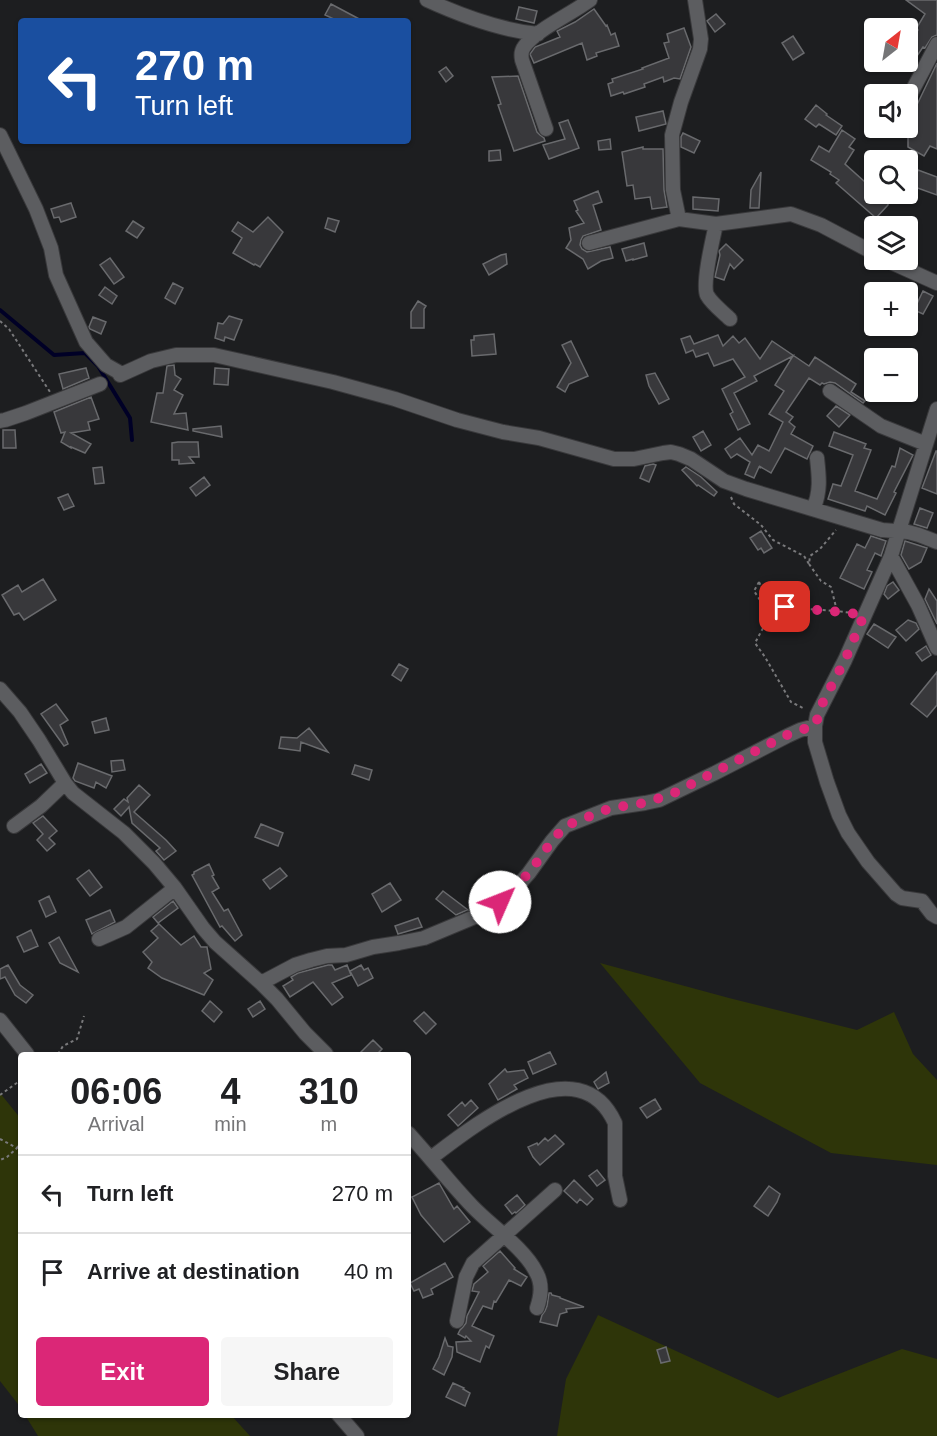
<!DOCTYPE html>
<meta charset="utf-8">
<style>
:root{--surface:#fff;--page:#f6f6f6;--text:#202124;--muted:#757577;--line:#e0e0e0;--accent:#db2777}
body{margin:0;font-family:Arial,sans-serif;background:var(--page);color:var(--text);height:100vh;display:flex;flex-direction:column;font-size:22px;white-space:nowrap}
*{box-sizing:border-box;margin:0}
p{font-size:20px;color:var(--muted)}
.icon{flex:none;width:33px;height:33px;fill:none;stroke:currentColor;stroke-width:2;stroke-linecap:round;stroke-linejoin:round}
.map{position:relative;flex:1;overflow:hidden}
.panel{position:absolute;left:18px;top:1052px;width:393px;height:366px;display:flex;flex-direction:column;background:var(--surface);border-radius:6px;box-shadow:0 2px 4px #0004}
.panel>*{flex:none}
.banner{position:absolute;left:18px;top:18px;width:393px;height:126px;border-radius:6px;box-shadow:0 2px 4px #0004;background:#1a4fa0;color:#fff;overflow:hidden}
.needle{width:39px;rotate:31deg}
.controls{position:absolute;left:864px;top:18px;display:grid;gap:12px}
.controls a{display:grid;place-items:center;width:54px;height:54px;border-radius:6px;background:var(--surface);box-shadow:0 2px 4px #0004;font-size:30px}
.pin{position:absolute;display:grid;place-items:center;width:51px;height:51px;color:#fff;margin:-26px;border-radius:12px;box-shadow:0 3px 9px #0006}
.me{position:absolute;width:66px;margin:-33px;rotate:46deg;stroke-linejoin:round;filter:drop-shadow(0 0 4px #0008)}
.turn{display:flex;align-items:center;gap:21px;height:126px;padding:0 18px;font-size:27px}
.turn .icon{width:78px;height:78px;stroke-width:2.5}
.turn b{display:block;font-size:42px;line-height:51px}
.eta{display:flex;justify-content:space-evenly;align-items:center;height:102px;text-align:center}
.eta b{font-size:36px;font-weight:800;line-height:42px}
.primary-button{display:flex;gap:12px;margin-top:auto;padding:12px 18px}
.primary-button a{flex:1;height:69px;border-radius:6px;background:var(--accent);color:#fff;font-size:24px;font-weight:800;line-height:69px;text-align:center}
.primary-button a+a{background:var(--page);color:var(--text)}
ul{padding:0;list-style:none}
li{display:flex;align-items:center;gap:18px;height:78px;padding:0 18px;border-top:2px solid var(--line)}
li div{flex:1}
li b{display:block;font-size:22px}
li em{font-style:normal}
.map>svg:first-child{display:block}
</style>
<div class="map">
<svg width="937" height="1436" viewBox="0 0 937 1436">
<rect width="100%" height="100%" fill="#1d1e20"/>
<!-- green -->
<path fill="#2e3509" d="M600 963 729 998 857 1030 894 1012 913 1054 937 1080V1165L831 1153 700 1083Z
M0 1093 21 1119V1408L0 1381Z
M598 1315 778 1398 902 1349 937 1359V1436H557L566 1379Z
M25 1415H231L250 1436H38Z"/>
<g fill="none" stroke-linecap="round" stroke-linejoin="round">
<!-- stream -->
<path stroke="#000026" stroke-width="4" d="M0 310 54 355 85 353 98 366 130 418 132 440"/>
</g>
<!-- building -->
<path fill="#38383b" stroke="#696a6d" stroke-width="1.5" d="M906 0H937V35L932 37 925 48 923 47 915 59 908 54V46L918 30 916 29 925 14Z
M331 4 363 21H338L325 15Z
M519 7 537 11 534 23 516 19Z
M594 9 606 26 607 25 611 35 615 33 619 46 596 53 597 56 587 60 582 43 534 63 530 54 535 47 560 37 557 31 575 22Z
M716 14 725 24 715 32 707 21Z
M684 28 691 47 680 79 674 78 664 82 663 77 644 84 645 87 624 94 623 92 611 96 608 84 613 82 612 79 643 69 642 68 669 58 664 43 669 42 667 34Z
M793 36 804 53 793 60 782 43Z
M937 63V149L930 146 924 156 908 147V107L914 111Z
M446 67 453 76 446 82 439 72Z
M518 76 537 132 540 135 544 138 545 141 514 151 498 105 501 104 492 77Z
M816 105 827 114 826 115 842 126 836 135 819 124 816 127 805 119Z
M663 111 666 124 639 131 636 117Z
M568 120 579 148 549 159 543 145 565 139 559 123Z
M842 130 855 139 849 147 854 150 845 164 874 190V194H879L888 201V205L876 218 836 183 839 180 830 174 831 172 811 160 819 146 829 152Z
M683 133 700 141 694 153 681 147V137Z
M610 139 611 149 599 150 598 141Z
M643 147V149H663L664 190 667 207 652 209 650 197 635 199 633 185 627 186 622 152Z
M500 150 501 160 489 161V151Z
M918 170 937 177V195L912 186Z
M761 172 759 208H750L751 190Z
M598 191 602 202 593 205 601 230 583 236 581 240 580 245 582 249 587 252 610 247 613 258 601 261 588 269 583 259 566 248 571 240 569 228 584 223 576 211 578 210 574 201Z
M693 197 719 199 718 211 693 209Z
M71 203 76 217 61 222 59 217 54 218 51 209Z
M268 217 283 232 260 267 255 264 254 265 233 253 242 238 232 231 238 222 253 232Z
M328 218 339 221 335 232 325 228Z
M133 221 144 228 137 238 126 231Z
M644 243 647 256 633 260V259L626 261 622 249Z
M726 244 743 260 734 269 730 264 724 280 715 277 720 255 719 251Z
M506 254 507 264 489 275 483 264 501 255Z
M110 258 124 277 114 284 100 265Z
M173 283 183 288 175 304 165 298Z
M105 287 117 296 112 304 99 295Z
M923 291 933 296 923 314 914 310Z
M418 301 426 306 424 309V328H411V312Z
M229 316 242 320 234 340 225 337 224 341 215 338 218 323 223 324Z
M93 317 106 322 101 334 90 329 89 327Z
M494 334 496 354 472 356 471 340H474V336Z
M718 335 723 346 733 336 739 343 745 338 760 359 772 341 809 366 815 357 856 384 851 392 865 401 863 403 835 383 830 382 824 384 822 383 820 385 809 378 786 412 793 417 789 422 795 427 791 434 813 446 807 459 785 448 771 473 759 466 761 468 759 467 754 478 745 474 750 462 737 454 731 458 725 449 740 438 752 455 758 445 769 451 783 422 769 414 784 391 775 385 793 356 754 376 757 381 734 393 750 424 738 430 730 414 733 412 722 389 745 377 733 359 714 366 708 353 696 357 693 350 686 353 681 339 690 336 694 344Z
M571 341 588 376 569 384 565 392 557 387 571 363 562 345Z
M174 365 175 375 181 379 174 390 183 395 174 414 186 413 188 430 151 422 157 393H163L167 366Z
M86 368 89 378 63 389 59 374Z
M215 368 229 369 228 385 214 384Z
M655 373 669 399 659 404 649 386 646 375Z
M91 397 99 419 88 422 90 430 71 433 91 444 85 453 71 447V448L61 442 65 432 61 433 54 412Z
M836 406 850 415 839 427 827 416Z
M221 426 222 437 193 431V429Z
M3 430H15L16 448H3Z
M703 431 711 445 701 451 693 437Z
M834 432 866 444 864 448 871 450 855 491 877 499 892 466 895 467 900 448 913 455 894 492 896 493 885 515 867 506 865 511 828 499 833 484 841 486 853 455 829 446Z
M178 442H198L199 457H189L194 463 179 464V460H172V443Z
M936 451H937V494L922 488Z
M653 464 656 465 649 482 640 478 645 466Z
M102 467 104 483 95 484 93 468Z
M686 467 701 477 717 492 714 496 698 485 697 486 682 470Z
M204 477 210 485 196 496 190 488Z
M68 494 74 506 64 510 58 498Z
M920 508 933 513 927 528 914 524Z
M761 531 772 548 764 553 761 548 758 550 750 538Z
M871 536 886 541 881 556 875 553 867 570 872 572 864 589 840 578 857 544 865 548Z
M905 541 927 548 921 562 909 569 901 555Z
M43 579 56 600 24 620 19 613 14 615 2 595 18 585 22 592Z
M893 582 899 590 888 599 884 594 887 586Z
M929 589 937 601V624L925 599Z
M908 620 916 623 919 629 906 641 896 630Z
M874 624 896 637 888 648 867 634Z
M926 646 931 655 922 661 916 653Z
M399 664 408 669 401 681 392 675Z
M937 672V705L927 717 911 704Z
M56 704 68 720 60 725 68 744 64 746 41 714Z
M106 718 109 730 95 733 92 722Z
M309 728 328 752 301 742 300 751 279 748 281 737 297 738Z
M123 760 125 770 112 772 111 761Z
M78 763 112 776 106 788 96 782 94 788 75 781 73 778Z
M41 764 47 773 30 783 25 774Z
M355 765 372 770 369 780 352 774Z
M139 785 150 795 134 812 166 840 176 851 164 860 156 851 160 848 132 823 129 807 121 816 114 809 124 799 128 802 127 798Z
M43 816 57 831 49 838 55 844 47 851 37 840 43 834 33 823Z
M261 824 283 833 278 846 255 837Z
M209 864 214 875 212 876 219 888 212 892 224 911 228 909 242 935 235 941 222 926 220 927 192 875 194 874V872Z
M280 868 287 876 270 889 263 880Z
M89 870 102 887 90 896 77 879Z
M390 883 401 900 382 912 372 894Z
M443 891 468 910H467L456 915 436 899Z
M49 896 56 912 46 917 39 901Z
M173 901 178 908 158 923 153 917Z
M110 910 115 922 92 934 86 920Z
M418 918 422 927 398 934 395 926Z
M159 924 181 945 194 936 201 947H207L211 969 204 973 213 980 204 995 162 978 148 968 152 962 143 952 158 938 151 931Z
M31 930 38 946 24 952 17 937Z
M59 937 78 972 60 963 49 943Z
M8 965 20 985 33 995 26 1003 15 995 5 977 0 979V969Z
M328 965H332L335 970 347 965 351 975 332 983 343 997 332 1005 313 982 290 997 283 986 293 980 291 977 298 973Z
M361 965 364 970 368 968 373 978 358 986 350 971Z
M210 1001 222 1012 214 1022 202 1011Z
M260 1001 265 1009 253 1017 248 1009Z
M424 1012 436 1024 426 1034 414 1021Z
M373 1040 382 1049 377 1054H359Z
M550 1052 556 1064 533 1074 528 1062Z
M505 1069 507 1072 524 1070 528 1078 514 1085 517 1089 498 1100 489 1084Z
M606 1072 609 1083 598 1089 594 1082Z
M655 1099 661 1109 647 1118 640 1108Z
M471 1100 478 1108 458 1126 448 1115 462 1102 465 1106Z
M555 1135 564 1144 540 1165 533 1157 528 1147 537 1143 538 1145 545 1138 548 1141Z
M597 1170 605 1180 597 1186 589 1176Z
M574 1180 593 1199 587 1205 580 1199 577 1203 564 1191Z
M439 1183 454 1209 457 1206 470 1222 444 1242 421 1215 412 1197Z
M769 1186 780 1194 777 1202 768 1216 754 1206Z
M517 1195 525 1205 516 1213 515 1212 512 1214 505 1205Z
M500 1251 515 1268 514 1269 527 1277 521 1286 509 1280 496 1302 494 1301 492 1309 483 1306 472 1326 494 1336 489 1348 486 1346 480 1362 457 1352 456 1342 471 1341 466 1336 465 1338 458 1334 460 1330 463 1327 466 1323 467 1316 479 1292 472 1291 474 1284 488 1272 483 1266Z
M445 1263 453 1277 431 1289 433 1294 423 1298 419 1289 414 1291 410 1283Z
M549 1293H551L552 1295 560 1297V1298L584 1307 566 1309 567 1312 560 1314 557 1326 540 1322 542 1315 545 1311 547 1306Z
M445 1338 448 1346 453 1347 452 1357 444 1375 433 1369 439 1357Z
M666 1347 670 1361 661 1363 657 1350Z
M453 1383 464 1388 463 1389 470 1393 465 1406 446 1397Z"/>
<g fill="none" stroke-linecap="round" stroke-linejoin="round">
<defs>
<path id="minor" d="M427 0C462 16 499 30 538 34
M911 93 937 44
M546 129 522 60C521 55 521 51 524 47 534 31 573 13 590 0
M0 135 36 209 51 248 56 275 86 342 106 365 122 374
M679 219 673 190 672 135 681 102 700 49 701 39 695 0
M716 224C713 238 702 284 707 295 712 304 723 312 730 319
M589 243 679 219 716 224 791 214 821 225 874 253
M886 260 937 283
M120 375 151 361 176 355H214L333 382 395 399 457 420 503 432 539 438 614 459H634L663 453 671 452 679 454 691 459 724 481 746 489 882 530 908 532 919 535 937 542
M830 391 881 426 926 444
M937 409 891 556 918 605 937 648
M0 421 5 420 26 413 100 384
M813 509C821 492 819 476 817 458
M891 556 845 660 817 715 815 726V742L827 782 839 815 848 833 868 862 896 894 902 898 922 901 932 914 937 917
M0 689 20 712 39 740 65 783 73 793 124 833 154 863 175 888 203 928 215 942 261 983 277 999 305 1033 326 1054
M14 826 41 806 65 783
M99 939 126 927 175 888
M261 983 295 965 311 960 327 956 346 955 373 947 399 943 424 938 484 913 500 902 515 889 529 873 552 841 565 826 611 808 645 803 659 800 715 773 787 736 800 730 815 726
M0 1020 27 1054
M408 1133C430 1157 450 1183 472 1206 491 1226 524 1248 536 1272 543 1284 541 1296 537 1308
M431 1158C473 1126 578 1042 615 1123V1176L620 1200
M457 1321 466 1277 473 1263 555 1190
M338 1414 357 1436"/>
</defs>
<!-- minor casing -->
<use href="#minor" stroke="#39393b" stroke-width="16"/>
<!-- path -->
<path stroke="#79797b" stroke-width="2" stroke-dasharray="3 3" stroke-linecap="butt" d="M0 321 9 329 50 392
M731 497 734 504 761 525 773 540 804 556 809 564 810 556 820 549 836 530
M809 564 821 581 831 587 837 611 852 613
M759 582 754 591 770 615 755 643 765 657 791 702 805 709
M759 582 769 603 777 607 837 611
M58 1054 63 1046 77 1039 84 1016
M0 1095 21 1080
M0 1139 17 1148 7 1157 0 1160
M17 1148 21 1143"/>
<!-- minor -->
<use href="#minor" stroke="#5c5d60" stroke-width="14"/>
</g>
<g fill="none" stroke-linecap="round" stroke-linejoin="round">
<!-- route -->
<path stroke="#db2777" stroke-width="10" stroke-dasharray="0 18" d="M500 902 529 873 552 841 565 826 611 808 645 803 672 794 787 735 800 730 815 726 823 702 845 660 864 615C838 611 812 610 785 607"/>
</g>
</svg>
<div class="controls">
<a><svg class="needle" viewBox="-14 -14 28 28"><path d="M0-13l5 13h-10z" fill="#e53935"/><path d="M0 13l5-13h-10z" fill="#757577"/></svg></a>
<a><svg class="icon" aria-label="sound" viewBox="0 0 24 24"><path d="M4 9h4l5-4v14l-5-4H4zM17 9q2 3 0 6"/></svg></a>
<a><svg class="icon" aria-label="search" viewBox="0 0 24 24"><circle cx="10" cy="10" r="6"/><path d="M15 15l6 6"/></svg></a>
<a><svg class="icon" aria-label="layers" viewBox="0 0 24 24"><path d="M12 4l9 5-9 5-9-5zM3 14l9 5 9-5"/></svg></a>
<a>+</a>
<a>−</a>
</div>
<div class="pin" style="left:785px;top:607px;background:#d93025"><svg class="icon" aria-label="arrive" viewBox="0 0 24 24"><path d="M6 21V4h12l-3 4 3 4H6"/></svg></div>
<svg class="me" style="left:500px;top:902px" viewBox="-20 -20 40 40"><circle r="19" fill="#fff"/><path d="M0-13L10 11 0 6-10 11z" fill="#db2777"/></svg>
<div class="banner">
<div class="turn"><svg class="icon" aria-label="left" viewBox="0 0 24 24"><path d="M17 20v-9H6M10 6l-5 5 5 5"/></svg><div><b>270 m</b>Turn left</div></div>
</div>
<section class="panel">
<div class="eta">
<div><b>06:06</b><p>Arrival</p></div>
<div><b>4</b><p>min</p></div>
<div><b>310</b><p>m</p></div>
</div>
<ul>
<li><svg class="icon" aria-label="left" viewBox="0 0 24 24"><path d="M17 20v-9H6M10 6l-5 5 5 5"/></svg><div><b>Turn left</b></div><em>270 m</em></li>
<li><svg class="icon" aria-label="arrive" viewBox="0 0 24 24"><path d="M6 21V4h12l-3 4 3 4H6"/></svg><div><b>Arrive at destination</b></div><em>40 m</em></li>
</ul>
<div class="primary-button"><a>Exit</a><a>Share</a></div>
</section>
</div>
